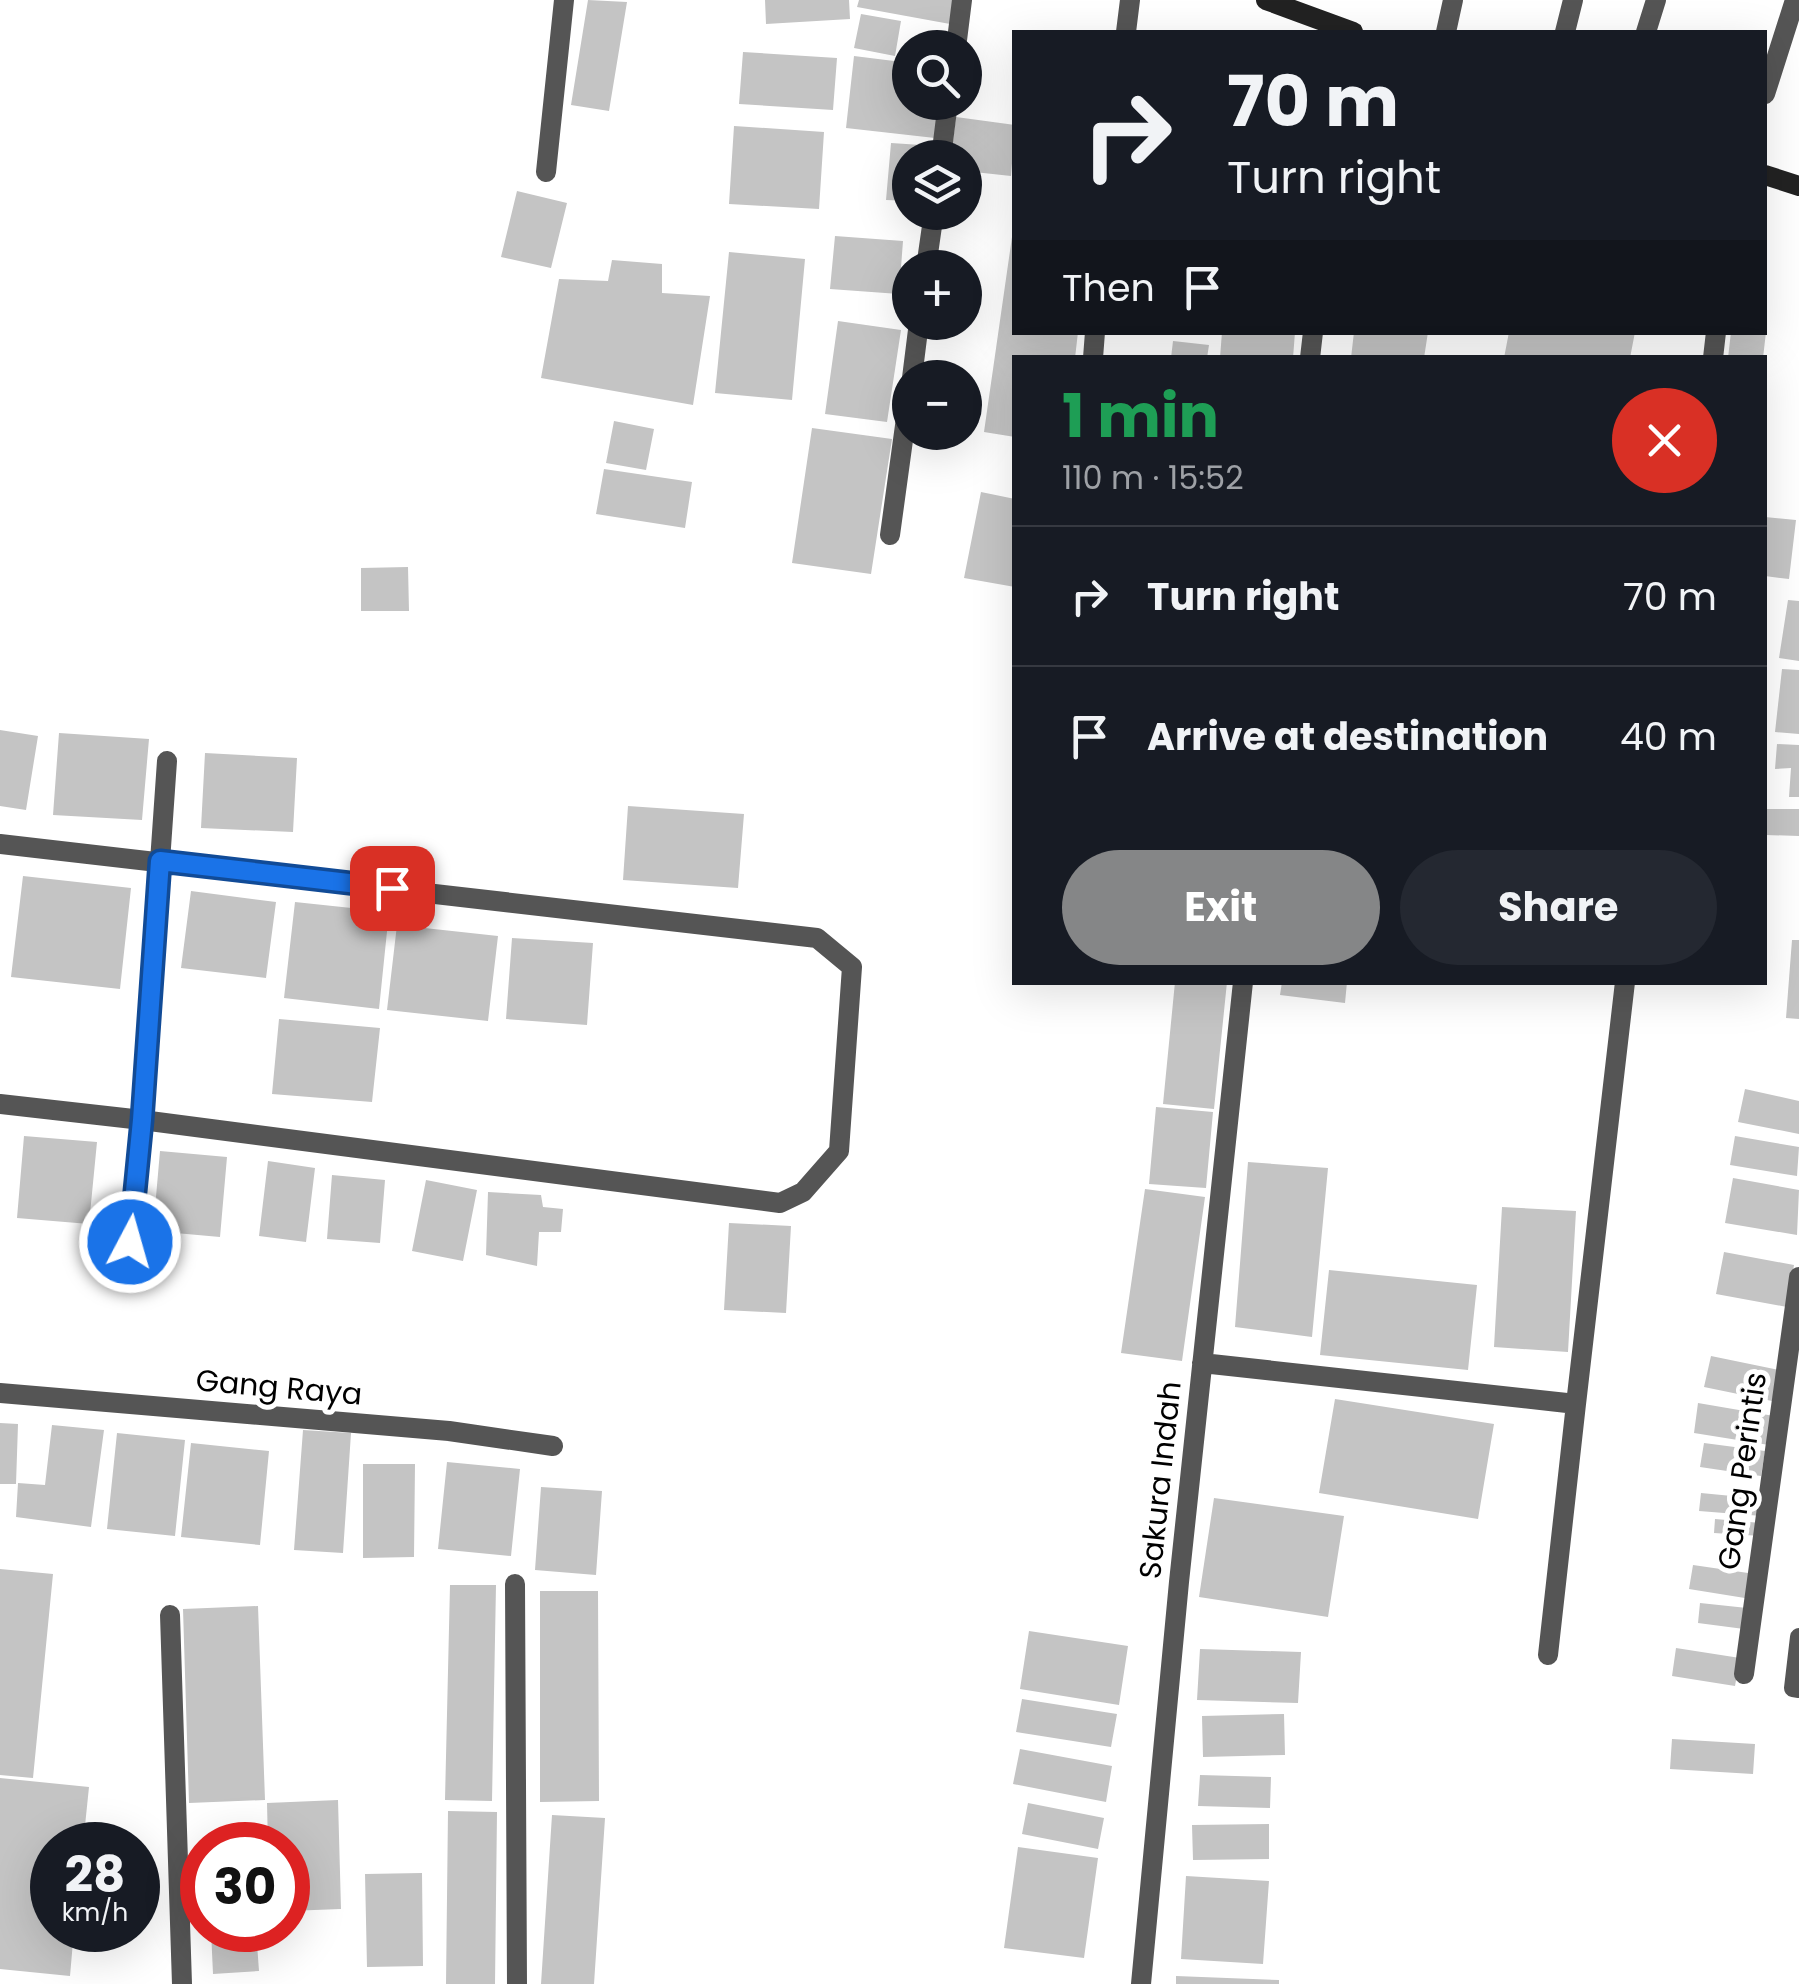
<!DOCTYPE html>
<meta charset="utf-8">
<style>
:root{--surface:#171b24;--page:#242831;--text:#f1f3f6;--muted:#9ea1a6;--line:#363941;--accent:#858687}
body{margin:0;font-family:Poppins,sans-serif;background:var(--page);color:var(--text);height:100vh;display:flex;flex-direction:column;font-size:38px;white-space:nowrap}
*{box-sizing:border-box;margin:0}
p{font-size:32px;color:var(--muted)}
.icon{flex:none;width:55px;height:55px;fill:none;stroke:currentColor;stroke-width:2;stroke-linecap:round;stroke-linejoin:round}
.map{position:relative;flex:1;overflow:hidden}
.sheet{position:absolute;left:1012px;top:355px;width:755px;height:630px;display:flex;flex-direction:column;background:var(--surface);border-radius:0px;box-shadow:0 10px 40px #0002}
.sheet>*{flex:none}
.guide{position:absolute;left:1012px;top:30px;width:755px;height:305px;border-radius:0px;box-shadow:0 10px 40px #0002;background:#171b24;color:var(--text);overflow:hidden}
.fabs{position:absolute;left:892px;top:30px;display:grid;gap:20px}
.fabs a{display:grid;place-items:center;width:90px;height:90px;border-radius:50%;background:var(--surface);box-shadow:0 10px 40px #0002;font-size:50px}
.speed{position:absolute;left:30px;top:1822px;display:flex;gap:20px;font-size:50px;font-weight:700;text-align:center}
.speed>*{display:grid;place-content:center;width:130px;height:130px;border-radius:50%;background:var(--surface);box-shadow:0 10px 40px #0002;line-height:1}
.speed small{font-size:25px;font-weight:400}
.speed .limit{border:15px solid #d22;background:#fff;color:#111}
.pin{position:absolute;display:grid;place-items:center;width:85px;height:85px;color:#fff;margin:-42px;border-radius:20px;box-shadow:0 5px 15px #0006}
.me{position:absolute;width:110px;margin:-55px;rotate:6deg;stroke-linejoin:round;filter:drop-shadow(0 0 8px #0008)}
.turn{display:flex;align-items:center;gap:35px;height:210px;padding:0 50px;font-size:45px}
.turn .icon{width:130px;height:130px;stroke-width:2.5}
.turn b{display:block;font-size:70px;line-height:85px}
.then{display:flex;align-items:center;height:95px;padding:0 50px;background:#0003;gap:20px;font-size:38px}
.round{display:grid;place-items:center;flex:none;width:105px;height:105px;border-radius:52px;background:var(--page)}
.headline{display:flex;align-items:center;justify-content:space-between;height:170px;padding:0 50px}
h1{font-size:60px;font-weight:700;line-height:75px;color:#1e9e55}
.action{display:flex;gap:20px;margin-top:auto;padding:20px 50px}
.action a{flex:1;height:115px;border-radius:60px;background:var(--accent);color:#fff;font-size:40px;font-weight:700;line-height:115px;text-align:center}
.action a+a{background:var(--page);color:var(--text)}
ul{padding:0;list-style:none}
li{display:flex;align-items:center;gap:30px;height:140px;padding:0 50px;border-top:2px solid var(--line)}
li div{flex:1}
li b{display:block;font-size:38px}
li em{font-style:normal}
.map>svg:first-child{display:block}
</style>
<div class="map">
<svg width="1799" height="1984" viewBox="0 0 1799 1984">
<rect width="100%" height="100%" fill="#fff"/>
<!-- building -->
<path fill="#c4c4c4" d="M588 0 627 2 609 111 571 105Z
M765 0H849L850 19 766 24Z
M859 0H954L950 24 857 7Z
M861 14 901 21 895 56 854 48Z
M743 52 837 58 833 110 739 104Z
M854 56 910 63V102H940L935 138 846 128Z
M956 117 1015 125 1011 176 965 171V158H951Z
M734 126 824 132 819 209 729 204Z
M891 143 921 145 920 158H910V201L886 200Z
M517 191 567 203 551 268 501 257Z
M1013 230H1015V332H1078L1075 358H1015V437L984 432Z
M835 236 903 241 899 294 830 289Z
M729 252 805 259 792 400 715 393Z
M612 260 662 264V293L710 296 693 405 541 378 559 279 608 281Z
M838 321 901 330 887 422 825 414Z
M1222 332H1295L1293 358H1220Z
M1354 332H1428L1424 358H1351Z
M1509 332H1635L1630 358H1504Z
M1731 332H1766L1763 358H1728Z
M1173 341 1209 345 1207 358H1171Z
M614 421 654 429 646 470 606 463Z
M812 428 892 439 871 574 792 563Z
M604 469 692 482 685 528 596 514Z
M981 492 1015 499V587L964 578Z
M1765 517 1796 520 1789 579 1765 576Z
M408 567 409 611H361V568Z
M1788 600 1799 601V661L1779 658Z
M1782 669 1799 670V734L1775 732Z
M0 730 38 736 26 810 0 806Z
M59 733 149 739 142 820 53 815Z
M1777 744 1799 745V797H1789L1791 768 1775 769Z
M205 753 297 758 293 832 201 828Z
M628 806 744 814 738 888 623 880Z
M1767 809H1799V836L1766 835Z
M23 876 131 888 120 989 11 977Z
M191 891 276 902 266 978 181 968Z
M295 902 389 912 379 1009 284 998Z
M397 925 498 936 488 1021 387 1010Z
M512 938 593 943 587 1025 506 1019Z
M1792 940H1799V1019L1786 1018Z
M1175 982H1227L1214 1109 1163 1104Z
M1282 982H1347L1345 1003 1280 995Z
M279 1019 380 1028 372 1102 272 1094Z
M1745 1089 1799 1101V1134L1738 1122Z
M1156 1107 1213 1112 1206 1188 1149 1184Z
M24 1136 97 1142 89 1224 17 1218Z
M1735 1136 1799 1147 1797 1176 1730 1165Z
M160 1151 227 1157 220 1237 153 1231Z
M268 1161 315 1168 306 1242 259 1236Z
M1248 1162 1328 1168 1312 1337 1235 1327Z
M332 1175 385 1180 380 1243 327 1239Z
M1733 1178 1799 1190 1797 1235 1725 1223Z
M426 1180 477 1190 463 1261 412 1251Z
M1145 1189 1205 1197 1182 1361 1121 1353Z
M488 1192 541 1195 543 1207 563 1209 561 1232H539L537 1266 486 1255Z
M1502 1207 1576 1211 1568 1352 1494 1347Z
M729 1223 791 1226 786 1313 724 1310Z
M1724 1252 1794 1265 1787 1307 1716 1294Z
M1329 1270 1477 1285 1468 1370 1320 1355Z
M1711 1356 1779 1370 1772 1401 1704 1387Z
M1335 1399 1494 1424 1478 1519 1319 1493Z
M1698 1403 1774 1416 1769 1445 1694 1433Z
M0 1423 18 1424 16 1484H0Z
M52 1425 104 1430 91 1527 16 1517 18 1483 45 1485Z
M303 1430 351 1433 343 1553 294 1550Z
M117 1433 185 1440 175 1536 107 1529Z
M191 1443 269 1451 260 1545 181 1537Z
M1704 1443 1765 1451 1761 1476 1700 1467Z
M447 1462 520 1469 511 1556 438 1549Z
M363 1464H415L414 1557 363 1558Z
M541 1487 602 1491 596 1575 535 1570Z
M1701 1493 1763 1499 1762 1516 1699 1511Z
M1214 1498 1344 1516 1328 1617 1199 1597Z
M1715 1519 1761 1523V1536L1714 1533Z
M1693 1565 1755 1574 1751 1599 1689 1589Z
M0 1569 53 1574 33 1778 0 1775Z
M450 1585H496L492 1801 445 1800Z
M540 1591H598L599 1801 540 1802Z
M1700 1603 1747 1608 1744 1629 1698 1623Z
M258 1606 265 1800 189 1803 183 1609Z
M1029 1631 1128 1646 1119 1705 1020 1689Z
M1676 1648 1740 1658 1735 1686 1672 1676Z
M1200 1649 1301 1652 1298 1703 1197 1700Z
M1022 1699 1117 1714 1111 1747 1016 1732Z
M1284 1714 1285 1755 1203 1757 1202 1716Z
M1672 1739 1755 1744 1753 1774 1670 1769Z
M1020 1749 1112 1766 1106 1802 1013 1784Z
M1200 1775 1271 1777 1270 1808 1198 1806Z
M0 1778 89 1787 83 1845H52V1930H74L70 1976 0 1969Z
M338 1800 341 1909 288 1911V1845H268L267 1803Z
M1028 1803 1104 1818 1098 1849 1022 1834Z
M448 1811 497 1812 495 1984H446Z
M552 1815 605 1818 594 1984H541Z
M1269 1824V1859L1193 1860 1192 1825Z
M1018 1847 1098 1858 1084 1958 1004 1948Z
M422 1873 423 1966 367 1967 365 1874Z
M1186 1876 1269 1881 1263 1964 1181 1959Z
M211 1930H256L259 1971 213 1974Z
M1176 1976 1279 1980V1984H1176Z"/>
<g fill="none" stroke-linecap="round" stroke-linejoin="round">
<!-- lane -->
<path stroke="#555" stroke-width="18" d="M1799 1637 1793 1688 1799 1689"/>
<!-- street -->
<path stroke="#555" stroke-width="20" d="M1126 32 1130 0
M1446 32 1453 0
M1565 32 1573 0
M1646 32 1656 0
M956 48 962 0
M1765 94 1795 0
M941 158 948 102
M546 172 564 0
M926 268 934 212
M1093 358 1095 332
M1310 358 1313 332
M1713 358 1716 332
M912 378 919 322
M890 535 910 389
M0 844 817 938 852 967 839 1151 803 1192 780 1203 142 1120 0 1104
M130 1242 142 1120 167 761
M1202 1363 1576 1404 1625 982
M0 1393 449 1431 553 1446
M515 1584 517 1984
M170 1615 182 1984
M1548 1655 1576 1404
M1744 1674 1799 1277
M1141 1984 1179 1582 1243 982"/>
<!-- secondary -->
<path stroke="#222" stroke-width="20" d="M1266 0 1353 32
M1765 175 1799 186"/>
</g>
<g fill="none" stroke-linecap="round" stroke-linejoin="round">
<defs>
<path id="route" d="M130 1242 142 1120 160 861 392 888"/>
</defs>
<!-- route casing -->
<use href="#route" stroke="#114b97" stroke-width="25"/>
<!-- route -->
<use href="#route" stroke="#1a73e8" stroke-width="18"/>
</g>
<g text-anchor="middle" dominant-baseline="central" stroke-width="10" stroke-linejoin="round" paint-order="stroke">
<!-- street labels -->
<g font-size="30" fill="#000" stroke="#fff">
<text transform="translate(279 1387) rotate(5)">Gang Raya</text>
<text transform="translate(1742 1471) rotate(-82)">Gang Perintis</text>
<text transform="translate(1160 1480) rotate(-84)">Sakura Indah</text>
</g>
</g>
</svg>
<div class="fabs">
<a><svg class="icon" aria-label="search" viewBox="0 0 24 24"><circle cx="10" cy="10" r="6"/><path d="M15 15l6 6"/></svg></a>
<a><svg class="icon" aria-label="layers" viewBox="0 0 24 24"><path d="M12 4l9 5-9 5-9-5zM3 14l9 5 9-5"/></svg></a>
<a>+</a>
<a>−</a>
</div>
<div class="speed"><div>28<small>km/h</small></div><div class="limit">30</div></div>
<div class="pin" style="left:392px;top:888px;background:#d93025"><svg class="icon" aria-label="arrive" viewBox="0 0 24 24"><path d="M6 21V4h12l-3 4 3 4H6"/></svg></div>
<svg class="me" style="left:130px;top:1242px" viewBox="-20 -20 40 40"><circle r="17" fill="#1a73e8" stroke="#fff" stroke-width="3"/><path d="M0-11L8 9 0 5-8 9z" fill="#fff"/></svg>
<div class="guide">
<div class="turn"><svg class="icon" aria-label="right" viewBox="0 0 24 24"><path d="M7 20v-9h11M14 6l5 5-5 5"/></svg><div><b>70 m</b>Turn right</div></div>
<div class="then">Then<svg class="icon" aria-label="arrive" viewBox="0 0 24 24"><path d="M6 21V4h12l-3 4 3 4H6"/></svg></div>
</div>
<section class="sheet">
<div class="headline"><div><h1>1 min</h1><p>110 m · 15:52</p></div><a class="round" style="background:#d93025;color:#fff"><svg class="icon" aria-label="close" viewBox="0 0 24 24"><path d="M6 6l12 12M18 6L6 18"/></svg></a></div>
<ul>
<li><svg class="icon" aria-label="right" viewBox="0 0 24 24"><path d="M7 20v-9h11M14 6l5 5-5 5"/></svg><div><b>Turn right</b></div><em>70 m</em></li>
<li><svg class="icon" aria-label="arrive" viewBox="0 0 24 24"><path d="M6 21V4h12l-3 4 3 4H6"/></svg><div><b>Arrive at destination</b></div><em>40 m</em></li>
</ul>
<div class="action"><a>Exit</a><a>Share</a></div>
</section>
</div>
